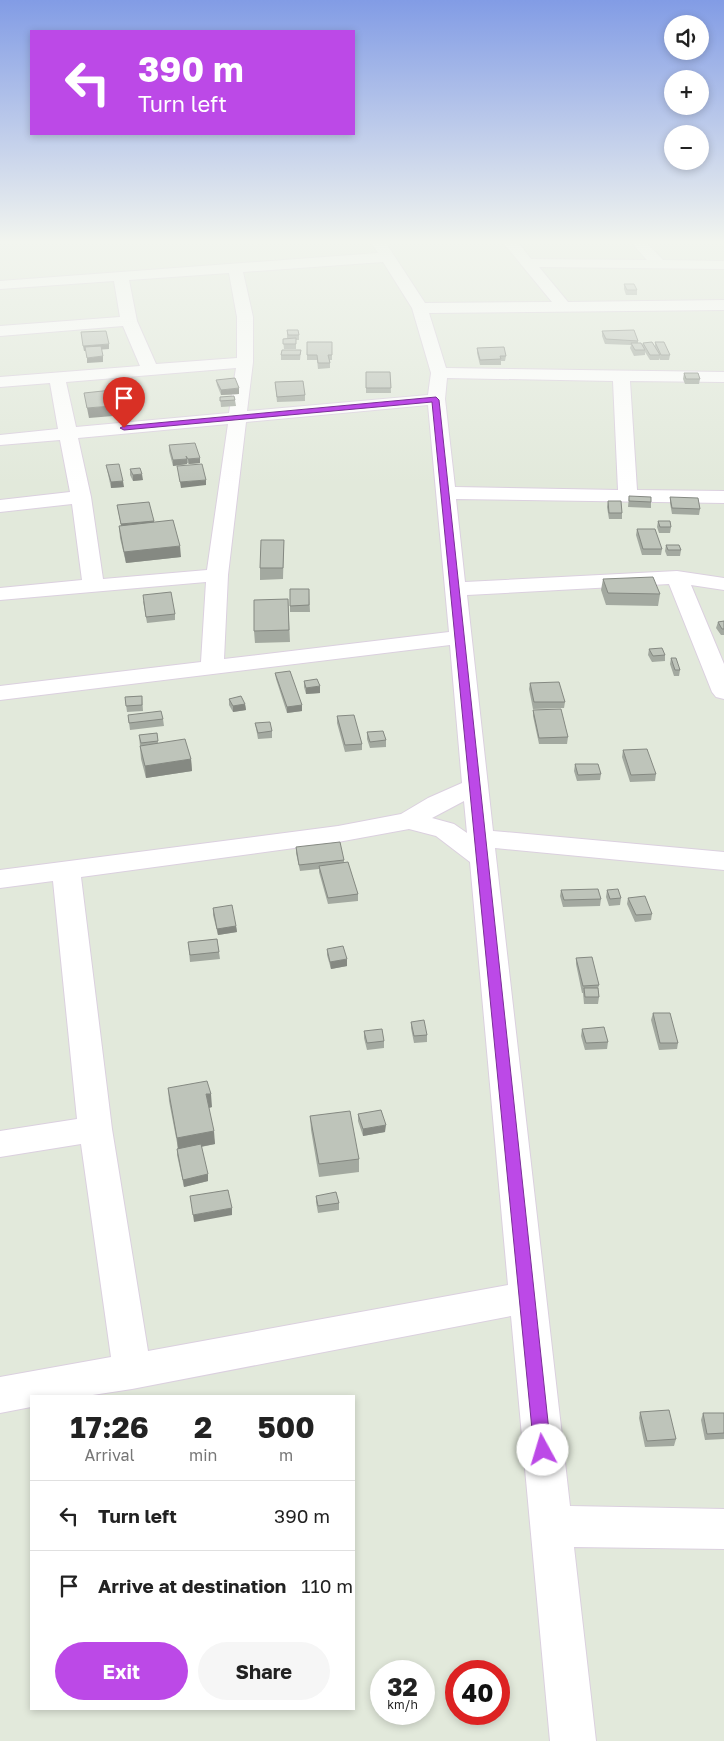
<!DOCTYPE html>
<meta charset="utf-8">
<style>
:root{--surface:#fff;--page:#f6f6f6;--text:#222;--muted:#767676;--line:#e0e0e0;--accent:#bc49e7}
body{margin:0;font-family:"Golos Text",sans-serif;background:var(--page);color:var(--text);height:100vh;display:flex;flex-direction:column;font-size:19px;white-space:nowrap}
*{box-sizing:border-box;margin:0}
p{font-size:16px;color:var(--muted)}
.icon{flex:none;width:28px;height:28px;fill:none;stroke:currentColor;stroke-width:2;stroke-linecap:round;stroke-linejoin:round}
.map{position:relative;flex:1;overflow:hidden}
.details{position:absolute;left:30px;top:1395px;width:325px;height:315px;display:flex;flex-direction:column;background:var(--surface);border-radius:0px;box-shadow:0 2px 8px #0003}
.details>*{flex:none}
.top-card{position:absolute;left:30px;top:30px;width:325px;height:105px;border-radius:0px;box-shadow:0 2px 8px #0003;background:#bc49e7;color:#fff;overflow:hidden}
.buttons{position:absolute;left:664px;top:15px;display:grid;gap:10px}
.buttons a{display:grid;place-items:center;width:45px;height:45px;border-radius:50%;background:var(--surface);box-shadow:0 2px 8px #0003;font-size:25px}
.speed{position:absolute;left:370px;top:1660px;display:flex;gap:10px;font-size:25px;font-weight:700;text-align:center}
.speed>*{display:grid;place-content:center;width:65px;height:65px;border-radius:50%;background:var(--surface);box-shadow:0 2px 8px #0003;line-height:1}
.speed small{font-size:12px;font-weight:400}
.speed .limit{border:8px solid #d22;background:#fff;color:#111}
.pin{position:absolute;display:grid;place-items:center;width:42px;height:42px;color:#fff;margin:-51px -21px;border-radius:50% 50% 50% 0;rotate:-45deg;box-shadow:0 0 5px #0007}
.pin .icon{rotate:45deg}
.me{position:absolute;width:55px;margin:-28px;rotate:354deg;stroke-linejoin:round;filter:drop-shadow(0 0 4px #0008)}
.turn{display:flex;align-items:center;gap:18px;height:105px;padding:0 25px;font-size:22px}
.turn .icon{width:65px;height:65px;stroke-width:2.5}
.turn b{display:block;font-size:35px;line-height:42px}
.eta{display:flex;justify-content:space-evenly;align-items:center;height:85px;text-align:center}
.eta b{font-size:30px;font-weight:700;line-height:35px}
.button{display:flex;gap:10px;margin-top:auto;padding:10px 25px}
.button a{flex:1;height:58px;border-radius:30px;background:var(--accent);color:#fff;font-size:20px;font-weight:700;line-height:58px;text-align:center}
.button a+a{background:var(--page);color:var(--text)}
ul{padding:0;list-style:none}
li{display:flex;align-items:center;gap:15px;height:70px;padding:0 25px;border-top:1px solid var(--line)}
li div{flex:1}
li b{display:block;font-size:19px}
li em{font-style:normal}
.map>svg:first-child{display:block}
</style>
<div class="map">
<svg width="724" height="1741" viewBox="0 0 724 1741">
<rect width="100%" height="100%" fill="#e2e9db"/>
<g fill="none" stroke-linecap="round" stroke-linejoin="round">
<defs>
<path id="minor" d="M370 240H384L425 303 552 302 501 240H516L531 259 647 260 629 240H644L663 260 724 261V269L539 267 568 302 724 300V310L429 313 446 368 724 372V382L630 381 637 490 724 491V503L456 499 465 582 677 571 724 578V590L691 585 724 664V699L716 697 712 692 669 584 467 595 493 831 724 852V870L495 848 570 1506 724 1509V1549L574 1547 596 1741H550L511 1316 132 1389 86 1396H31V1407L0 1413V1377L111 1357 81 1144 0 1157V1131L77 1119 53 881 0 888V870L338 826 401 814 428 798 462 783 450 645 0 700V686L201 662 206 582 0 600V588L82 580 72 504 0 512V500L70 492 60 440 0 445V435L58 429 50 383 0 387V377L140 366 123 326 0 336V326L120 317 114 281 0 289V281L378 253ZM383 262 412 308 431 373 428 395 247 411 253 362V317L243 272ZM229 273 237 317V358L156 364 137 321 129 280ZM236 368 229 413 76 427 66 382ZM447 378 613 381 618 490 455 487 445 399ZM428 405 449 632 224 659 228 575 246 422ZM228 424 207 570 103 579 91 497 78 438ZM464 801 467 833 454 824 432 818ZM409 829 436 836 470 862 508 1285 148 1351 112 1129 81 877 338 842Z"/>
</defs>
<!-- minor casing -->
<use href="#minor" stroke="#dbd0df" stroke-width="2"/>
<!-- minor -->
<use href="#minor" fill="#fff" fill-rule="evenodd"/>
</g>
<!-- wall -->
<path fill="#a3a9a0" d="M624 284 637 290V295H626L624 289Z
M287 330 299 335V340H296V349H284L283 339 287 338Z
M602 331 638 341V343L642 345 643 343 655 346V342L670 355 669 360H660L659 358V360H650L645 352V355L634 356 630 348 631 345 605 344 602 336Z
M307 342H332V360H330V368L318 369 317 360H307Z
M477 348 506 356 505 361H501V365H480L477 353Z
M301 350 300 360H281V355Z
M366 372H390L391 393H366Z
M684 373 700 379 699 384H685L683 379Z
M216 380 239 394 221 395 217 385Z
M275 382 305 395V401L277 402Z
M220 397 235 400 236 406 221 407Z
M169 445 200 463 189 464 187 463V464L173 466 169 451Z
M106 465 124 487 111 488Z
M130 469 143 480 133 481 130 475Z
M629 496 651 502V508L628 507Z
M670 497 700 509 699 515 672 514 670 503Z
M608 501 622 513V519H609L607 507Z
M117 505 154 522 181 557 126 563 120 538 119 526H121Z
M658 521 671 527 670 533H659L657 527Z
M637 529 662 549 661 555H642L636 535Z
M284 540 283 579 260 580V568Z
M666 545 681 550 680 556H667L665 551Z
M603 579 660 594 658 606 606 605 601 590Z
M290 589H309L310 612H290Z
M288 599 290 642 255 643 254 631Z
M143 601 175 614V620L147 623Z
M724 621V635H721L716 628 718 622Z
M649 649 665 655V661L652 662 648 655Z
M671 658 680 670 679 676H674L670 664Z
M275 673 302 705V711L287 713 276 679Z
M304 681 320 693 306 694 304 687Z
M530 683 565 702 564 708 533 709 529 689Z
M142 696 143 711 127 712 125 697Z
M229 699 245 704 246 710 233 712 229 705Z
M533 710 568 737 567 744H539L533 716Z
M128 715 163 719 164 726 130 730Z
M337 716 362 744V750L345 752 337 723Z
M255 723 272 731V738L258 739Z
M367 732 386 740V747L370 748 367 739Z
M157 733 158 743 191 759 192 771 146 778 141 759 139 735Z
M623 750 656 774 655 781 630 782 622 757Z
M575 764 601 774 600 780 577 781 574 771Z
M296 847 344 860V863L358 894V901L328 904 319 872V869L300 871 296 853Z
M561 890 601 899 600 906 563 907 560 896Z
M607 890 621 898 620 905 609 906 606 897Z
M628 898 652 914 651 920 635 922 627 904Z
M213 908 236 926 237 932 218 935 213 915Z
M217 939 220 959 190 962 188 942Z
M327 949 347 966 331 969 327 955Z
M576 958 599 985 598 989 599 997 598 1004H584L583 993H582L576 964Z
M653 1013 678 1043 677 1049 659 1050 651 1020Z
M411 1022 427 1035V1042L414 1043 411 1028Z
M582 1029 608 1042 607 1049 585 1050 581 1036Z
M364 1031 384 1041V1048L367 1050 364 1038Z
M168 1088 212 1107 209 1108 215 1144 201 1147 208 1181 184 1187 177 1155V1149L178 1148 169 1101Z
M358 1114 385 1132 363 1136 358 1121Z
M310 1116 359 1159V1172L319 1177 311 1130Z
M316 1196 339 1203V1210L318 1213 316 1202Z
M640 1412 676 1439 674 1446 645 1447 639 1418Z
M703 1413H724V1439L705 1440 701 1420Z"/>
<!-- shaded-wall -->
<path fill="#858982" d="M109 344V349L84 351 83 346Z
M103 356V362L87 363V358Z
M239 388V394L221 395V390Z
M136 404 137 414 89 418 87 408Z
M200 458V463L189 464 188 459Z
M187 459V464L173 466V460Z
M142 474 143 480 133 481V475Z
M206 480V485L181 488 180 482Z
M123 481 124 487 111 488V482Z
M154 521 155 532 122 536 121 524Z
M180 546 181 557 126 563 124 552Z
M320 686V693L306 694V688Z
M245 704 246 710 233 712V706Z
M302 705V711L287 713V707Z
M191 759 192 771 146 778 145 766Z
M236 926 237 932 218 935 217 929Z
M347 959V966L331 969 330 962Z
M206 1094H211L212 1107 208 1108Z
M386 1125 385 1132 363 1136V1129Z
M214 1131 215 1144 178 1151 177 1138Z
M208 1174V1181L184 1187 183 1180Z
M232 1208V1215L194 1222 193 1215Z"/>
<!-- building -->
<path fill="#bec4ba" stroke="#858982" d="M624 284H634L637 290H627Z
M287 330H298L299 335H288Z
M634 330 638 341 606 339 602 331Z
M106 331 109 344 83 346 81 332Z
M296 338V344H283V339Z
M307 342H332V355H328L330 363H318L317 355H307Z
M652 342 660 355H650L643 343Z
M655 342H664L670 355H661Z
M631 343H641L645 350H635Z
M101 346 103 356 87 358 85 347Z
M504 347 506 356H500L501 359 480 360 477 348Z
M282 350H301L300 355H281Z
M366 372H390L391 388H366Z
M684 373H698L700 379H686Z
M235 378 239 388 221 390 216 380Z
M303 381 305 395 277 397 275 382Z
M131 388 136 404 87 408 84 393Z
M234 396 235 400 220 401V397Z
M195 443 200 458 188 459 186 456 187 459 173 460 169 445Z
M119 464 123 481 111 482 106 465Z
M202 464 206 480 180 482 177 466Z
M140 468 142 474 133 475 130 469Z
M629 496 651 497V502L629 501Z
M670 497 698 498 700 509 672 508Z
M608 501H621L622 513H609Z
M149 502 154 521 121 524 117 505Z
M173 520 180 546 124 552 119 526Z
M658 521H670L671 527H660Z
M637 529H655L662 549H643Z
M261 540H284L283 568H260Z
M666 545H679L681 550H668Z
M653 577 660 594 608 593 603 579Z
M290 589H309V605L290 606Z
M171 592 175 614 146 617 143 595Z
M288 599 289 630 254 631V600Z
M724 621V629H722L718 622Z
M662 648 665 655 653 656 649 649Z
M671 658H676L680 670H675Z
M290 671 302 705 287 707 275 673Z
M317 679 320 686 306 688 304 681Z
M559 682 565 702H534L530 683Z
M142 696V705L126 706 125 697Z
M241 696 245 704 233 706 229 699Z
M561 709 568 737 539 738 533 710Z
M161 711 163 719 129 723 128 715Z
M354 715 362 744 345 745 337 716Z
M270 722 272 731 258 733 255 723Z
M383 731 386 740 370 742 367 732Z
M157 733 158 741 141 743 139 735Z
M185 739 191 759 145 766 140 746Z
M647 749 656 774 631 775 623 750Z
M575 764H598L601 774 578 775Z
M340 842 344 860 299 865 296 847Z
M348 862 358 894 328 898 319 866Z
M598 889 601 899 564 900 561 890Z
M618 889 621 898 610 899 607 890Z
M645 896 652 914 636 915 628 898Z
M232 905 236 926 217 929 213 908Z
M217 939 219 952 190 955 188 942Z
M343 946 347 959 330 962 327 949Z
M592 957 599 985 583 986 576 958Z
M584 988H598L599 997H585Z
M653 1013H670L678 1043H660Z
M424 1020 427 1035 414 1036 411 1022Z
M604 1027 608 1042 586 1043 582 1029Z
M382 1029 384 1041 367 1043 364 1031Z
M207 1081 211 1094H206L214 1131 177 1138 168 1088Z
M381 1110 386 1125 363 1129 358 1114Z
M350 1111 359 1159 319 1164 310 1116Z
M201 1144 208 1174 183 1180 177 1149Z
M228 1190 232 1208 193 1215 190 1196Z
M336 1192 339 1203 318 1206 316 1196Z
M669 1410 676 1439 647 1441 640 1412Z
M703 1413H724V1433L707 1434Z"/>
<!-- sky -->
<linearGradient id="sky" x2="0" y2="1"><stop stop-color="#829ce5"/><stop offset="0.5" stop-color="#f2f5ef"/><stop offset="1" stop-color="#f2f5ef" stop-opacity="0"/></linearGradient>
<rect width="724" height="484" fill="url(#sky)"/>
<!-- route -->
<path fill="#bc49e7" stroke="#7a2f96" d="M436 397 439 400 551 1450 549 1455 543 1458 537 1455 534 1450 432 402 124 430 120 428 124 426Z"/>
</svg>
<div class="buttons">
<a><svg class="icon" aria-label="sound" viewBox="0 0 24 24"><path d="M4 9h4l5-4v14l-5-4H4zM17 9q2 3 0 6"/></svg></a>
<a>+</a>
<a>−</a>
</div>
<div class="speed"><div>32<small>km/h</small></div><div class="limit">40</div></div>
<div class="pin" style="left:124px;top:428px;background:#d93025"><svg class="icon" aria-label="arrive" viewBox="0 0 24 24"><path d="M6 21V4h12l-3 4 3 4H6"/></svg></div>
<svg class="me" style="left:543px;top:1450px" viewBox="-20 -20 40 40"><circle r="19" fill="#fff"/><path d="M0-13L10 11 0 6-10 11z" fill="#bc49e7"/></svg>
<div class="top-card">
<div class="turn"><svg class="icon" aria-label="left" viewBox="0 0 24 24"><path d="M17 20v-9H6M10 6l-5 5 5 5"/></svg><div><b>390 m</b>Turn left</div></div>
</div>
<section class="details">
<div class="eta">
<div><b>17:26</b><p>Arrival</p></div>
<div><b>2</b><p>min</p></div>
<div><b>500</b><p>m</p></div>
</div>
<ul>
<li><svg class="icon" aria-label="left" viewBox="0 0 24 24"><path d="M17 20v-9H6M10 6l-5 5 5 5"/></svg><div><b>Turn left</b></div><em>390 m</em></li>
<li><svg class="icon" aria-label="arrive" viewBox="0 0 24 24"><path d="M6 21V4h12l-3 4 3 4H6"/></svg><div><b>Arrive at destination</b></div><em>110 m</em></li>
</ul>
<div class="button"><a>Exit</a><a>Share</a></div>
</section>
</div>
